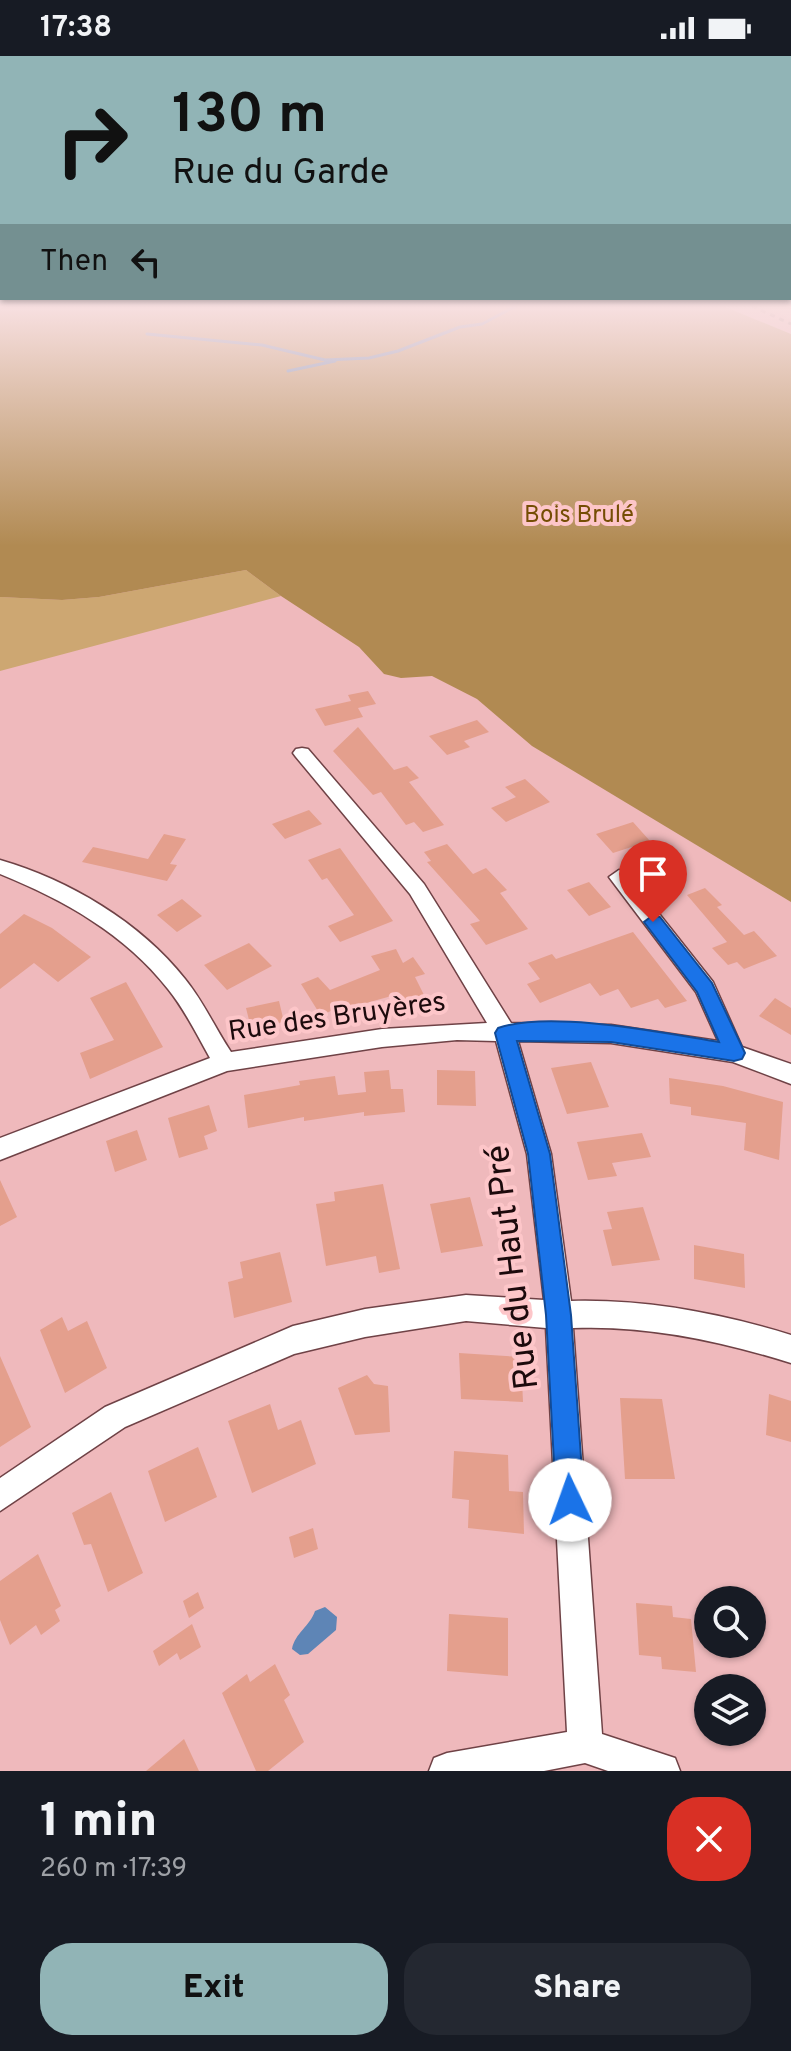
<!DOCTYPE html>
<meta charset="utf-8">
<style>
:root{--surface:#171b24;--page:#242831;--text:#f1f3f6;--muted:#9ea1a6;--accent:#91b4b6}
body{margin:0;font-family:Overpass,sans-serif;background:var(--page);color:var(--text);height:100vh;display:flex;flex-direction:column;font-size:30px;white-space:nowrap}
*{box-sizing:border-box;margin:0}
p{font-size:26px;color:var(--muted)}
.icon{flex:none;width:44px;height:44px;fill:none;stroke:currentColor;stroke-width:2;stroke-linecap:round;stroke-linejoin:round}
.map{position:relative;height:1715px;overflow:hidden}
.drawer{display:flex;flex-direction:column;background:var(--surface);flex:1}
.drawer>*{flex:none}
.banner{position:absolute;left:0px;top:0px;width:792px;height:244px;box-shadow:0 2px 6px #0004;background:#91b4b6;color:#111;overflow:hidden}
.controls{position:absolute;left:694px;top:1530px;display:grid;gap:16px}
.controls a{display:grid;place-items:center;width:72px;height:72px;border-radius:50%;background:var(--surface);box-shadow:0 2px 6px #0004;font-size:40px}
.pin{position:absolute;display:grid;place-items:center;width:68px;height:68px;color:#fff;margin:-82px -34px;border-radius:50% 50% 50% 0;rotate:-45deg;box-shadow:0 0 8px #0007}
.pin .icon{rotate:45deg}
.me{position:absolute;width:88px;margin:-44px;rotate:357deg;stroke-linejoin:round;filter:drop-shadow(0 0 6px #0008)}
.turn{display:flex;align-items:center;gap:28px;height:168px;padding:0 40px;font-size:36px}
.turn .icon{width:104px;height:104px;stroke-width:2.5}
.turn b{display:block;font-size:56px;line-height:68px}
.then{display:flex;align-items:center;height:76px;padding:0 40px;background:#0003;gap:16px;font-size:30px}
.round{display:grid;place-items:center;flex:none;width:84px;height:84px;border-radius:32px;background:var(--page)}
.overview{display:flex;align-items:center;justify-content:space-between;height:136px;padding:0 40px}
h1{font-size:48px;font-weight:800;line-height:60px}
.button{display:flex;gap:16px;margin-top:auto;padding:16px 40px}
.button a{flex:1;height:92px;border-radius:32px;background:var(--accent);color:#111;font-size:32px;font-weight:800;line-height:92px;text-align:center}
.button a+a{background:var(--page);color:var(--text)}
.status{display:flex;justify-content:space-between;align-items:center;height:56px;padding:0 40px;background:var(--surface);direction:ltr}
.status svg{height:22px;fill:currentColor}
.map>svg:first-child{display:block}
</style>
<div class="status"><b>17:38</b><svg viewBox="0 0 49 12"><path d="M0 12V9h3v3zM5 12V6h3v6zM10 12V3h3v9zM15 12V0h3v12zM26 1h20v11H26zM47 4h2v5h-2z"/></svg></div>
<div class="map">
<svg width="791" height="1715" viewBox="0 0 791 1715">
<rect width="100%" height="100%" fill="#efb9bc"/>
<!-- built -->
<path fill="#eaacb0" d="M723 250H764L791 263V278Z"/>
<!-- green -->
<path fill="#cda772" d="M246 514 281 540 0 615V541L62 544 99 541Z"/>
<!-- forest -->
<path fill="#b18a52" d="M0 250H723L791 278V846L532 690 477 643 432 620 401 622 384 618 359 591 281 540 246 514 99 541 62 544 0 541Z"/>
<!-- water -->
<path fill="#5e85b6" d="M325 1551 337 1561 336 1574 308 1598 300 1599 292 1593C295 1577 310 1570 315 1555Z"/>
<g fill="none" stroke-linecap="round" stroke-linejoin="round">
<!-- stream -->
<path stroke="#5e85b6" stroke-width="3" d="M147 278 262 289 325 304 369 302 398 295 460 271 482 268 516 250
M288 315 335 305"/>
</g>
<!-- building -->
<path fill="#e49f8d" d="M368 635 376 648 358 652 363 661 325 670 315 653 351 645 348 639Z
M477 664 489 676 464 685 470 691 447 699 429 680Z
M358 671 394 714 407 710 419 722 409 726 444 769 423 776 414 766 406 769 381 736 373 739 333 695Z
M525 723 550 746 506 766 491 752 516 741 505 731Z
M309 754 322 768 285 783 272 768Z
M633 766 650 785 613 797 596 778Z
M164 778 186 783 170 808 177 809 167 825 82 806 93 791 148 803Z
M447 788 473 818 486 812 507 834 500 837 528 873 486 889 470 868 480 865 427 806 431 805 424 796Z
M340 792 393 865 340 886 328 870 354 859 327 822 322 824 308 804Z
M589 826 611 851 589 860 567 834Z
M705 832 722 849 717 851 744 879 754 875 777 900 744 913 737 906 728 909 712 892 727 886 687 839Z
M182 843 202 860 177 876 157 859Z
M24 858 52 872 91 901 58 926 34 907 0 933V878Z
M633 876 687 945 665 952 658 943 631 952 618 933 600 940 590 927 540 947 527 928 540 923 528 907 552 898 556 903Z
M249 887 272 910 227 934 204 909Z
M396 893 403 907 413 901 425 918 415 921 424 939 400 947 395 939 352 951 348 946 321 960 301 928 318 921 330 934 380 914 371 900Z
M126 926 163 991 90 1023 80 997 114 984 90 942Z
M775 942 791 952V979L759 960Z
M279 945 284 966 251 972 246 952Z
M591 1006 609 1051 567 1058 551 1012Z
M389 1014 391 1033H403L405 1056 364 1060V1056L304 1065V1061L248 1072 244 1039 300 1029 299 1025 335 1020 338 1039 366 1036 364 1016Z
M437 1014 475 1015 476 1050 437 1049Z
M669 1022 723 1030 783 1046 779 1104 744 1094 746 1067 691 1059V1051L670 1048Z
M209 1049 217 1075 204 1080 208 1093 179 1102 168 1062Z
M137 1074 147 1104 115 1116 106 1085Z
M642 1077 651 1101 612 1107 617 1120 588 1124 577 1086Z
M0 1124 17 1161 0 1170Z
M383 1128 400 1213 379 1217 376 1200 326 1210 316 1148 335 1145 334 1136Z
M470 1141 483 1190 441 1197 430 1148Z
M643 1151 660 1204 612 1210 603 1174 612 1173 607 1156Z
M694 1189 744 1198 745 1232 694 1223Z
M280 1196 292 1246 234 1262 228 1226 243 1222 240 1206Z
M62 1261 68 1275 87 1265 107 1312 65 1337 40 1274Z
M459 1297 521 1301 523 1346 461 1343Z
M0 1300 31 1371 0 1391Z
M367 1319 374 1328 388 1330 390 1376 355 1379 338 1332Z
M769 1338 791 1345V1386L766 1379Z
M620 1342 662 1343 675 1423H625Z
M270 1348 278 1374 301 1364 316 1408 252 1437 228 1365Z
M198 1391 217 1441 165 1466 148 1415Z
M454 1395 508 1399 509 1435 523 1436 524 1478 468 1472 469 1444 452 1442Z
M111 1436 143 1517 108 1536 91 1488 84 1489 72 1457Z
M313 1472 318 1493 294 1502 289 1481Z
M38 1498 61 1550 55 1554 60 1565 41 1579 36 1569 10 1589 0 1564V1525Z
M198 1536 204 1552 189 1562 183 1545Z
M636 1547 672 1550 673 1561 691 1563 696 1616 662 1613 661 1601 639 1599Z
M449 1558 508 1562V1620L447 1615Z
M192 1568 201 1591 180 1604 177 1597 159 1610 153 1595Z
M275 1608 290 1639 284 1644 304 1686 268 1715H256L222 1637 247 1618 250 1626Z
M184 1683 199 1715H146Z"/>
<g fill="none" stroke-linecap="round" stroke-linejoin="round">
<defs>
<path id="minor" d="M302 692 308 693 424 828 511 967 611 969 718 985 696 936 609 821 619 814 626 816 713 926 742 991 791 1008V1028L733 1006 611 987 518 985 551 1098 571 1245C645 1243 720 1257 791 1279V1307C721 1285 647 1269 573 1272L602 1678 675 1702 680 1715H608L585 1707 544 1715H429L434 1702 447 1697 567 1676 546 1272 466 1265 365 1281 294 1298 125 1371 0 1455V1422L105 1351 293 1270 365 1253 466 1239 544 1244 527 1098 496 985 457 984 382 991 227 1015 0 1104V1082L210 1002C197 979 185 954 168 933 125 878 64 844 0 818V804C69 824 140 866 185 923 203 945 215 972 231 996L382 973 487 967 410 838 296 701 293 697 296 693Z"/>
</defs>
<!-- minor casing -->
<use href="#minor" stroke="#6f4246" stroke-width="3"/>
<!-- minor -->
<use href="#minor" fill="#fff" fill-rule="evenodd"/>
<!-- rail -->
<path stroke="#8f6a6c" stroke-width="3" stroke-dasharray="5 5" stroke-linecap="butt" d="M752 250 791 268"/>
</g>
<!-- sky -->
<linearGradient id="sky" x2="0" y2="1"><stop stop-color="#71a1d4"/><stop offset="0.51" stop-color="#f8e0e1"/><stop offset="1" stop-color="#f8e0e1" stop-opacity="0"/></linearGradient>
<rect width="791" height="490" fill="url(#sky)"/>
<!-- route -->
<path fill="#1a73e8" stroke="#114b97" stroke-width="2" d="M653 859 660 861 712 927 745 997 742 1003 734 1005 611 986 517 985 550 1098 571 1259 584 1444 580 1454 570 1458 560 1454 556 1444 546 1259 528 1098 495 977 498 972C551 954 663 977 719 986L697 936 644 866Z"/>
<g text-anchor="middle" dominant-baseline="central" stroke-width="8" stroke-linejoin="round" paint-order="stroke">
<!-- far-park labels -->
<g font-size="24" fill="#754d04" stroke="#fdc6c9">
<text x="579" y="460">Bois Brulé</text>
</g>
<!-- street labels -->
<g font-size="28" fill="#1c0a0c" stroke="#fdc6c9">
<text transform="translate(337 962) rotate(-8)">Rue des Bruyères</text>
</g>
<!-- near-street labels -->
<g font-size="34" fill="#1c0a0c" stroke="#fdc6c9">
<text transform="translate(514 1211) rotate(-97)">Rue du Haut Pré</text>
</g>
</g>
</svg>
<div class="controls">
<a><svg class="icon" aria-label="search" viewBox="0 0 24 24"><circle cx="10" cy="10" r="6"/><path d="M15 15l6 6"/></svg></a>
<a><svg class="icon" aria-label="layers" viewBox="0 0 24 24"><path d="M12 4l9 5-9 5-9-5zM3 14l9 5 9-5"/></svg></a>
</div>
<div class="pin" style="left:653px;top:866px;background:#d93025"><svg class="icon" aria-label="arrive" viewBox="0 0 24 24"><path d="M6 21V4h12l-3 4 3 4H6"/></svg></div>
<svg class="me" style="left:570px;top:1444px" viewBox="-20 -20 40 40"><circle r="19" fill="#fff"/><path d="M0-13L10 11 0 6-10 11z" fill="#1a73e8"/></svg>
<div class="banner">
<div class="turn"><svg class="icon" aria-label="right" viewBox="0 0 24 24"><path d="M7 20v-9h11M14 6l5 5-5 5"/></svg><div><b>130 m</b>Rue du Garde</div></div>
<div class="then">Then<svg class="icon" aria-label="left" viewBox="0 0 24 24"><path d="M17 20v-9H6M10 6l-5 5 5 5"/></svg></div>
</div>
</div>
<section class="drawer">
<div class="overview"><div><h1>1 min</h1><p>260 m · 17:39</p></div><a class="round" style="background:#d93025;color:#fff"><svg class="icon" aria-label="close" viewBox="0 0 24 24"><path d="M6 6l12 12M18 6L6 18"/></svg></a></div>
<div class="button"><a>Exit</a><a>Share</a></div>
</section>
